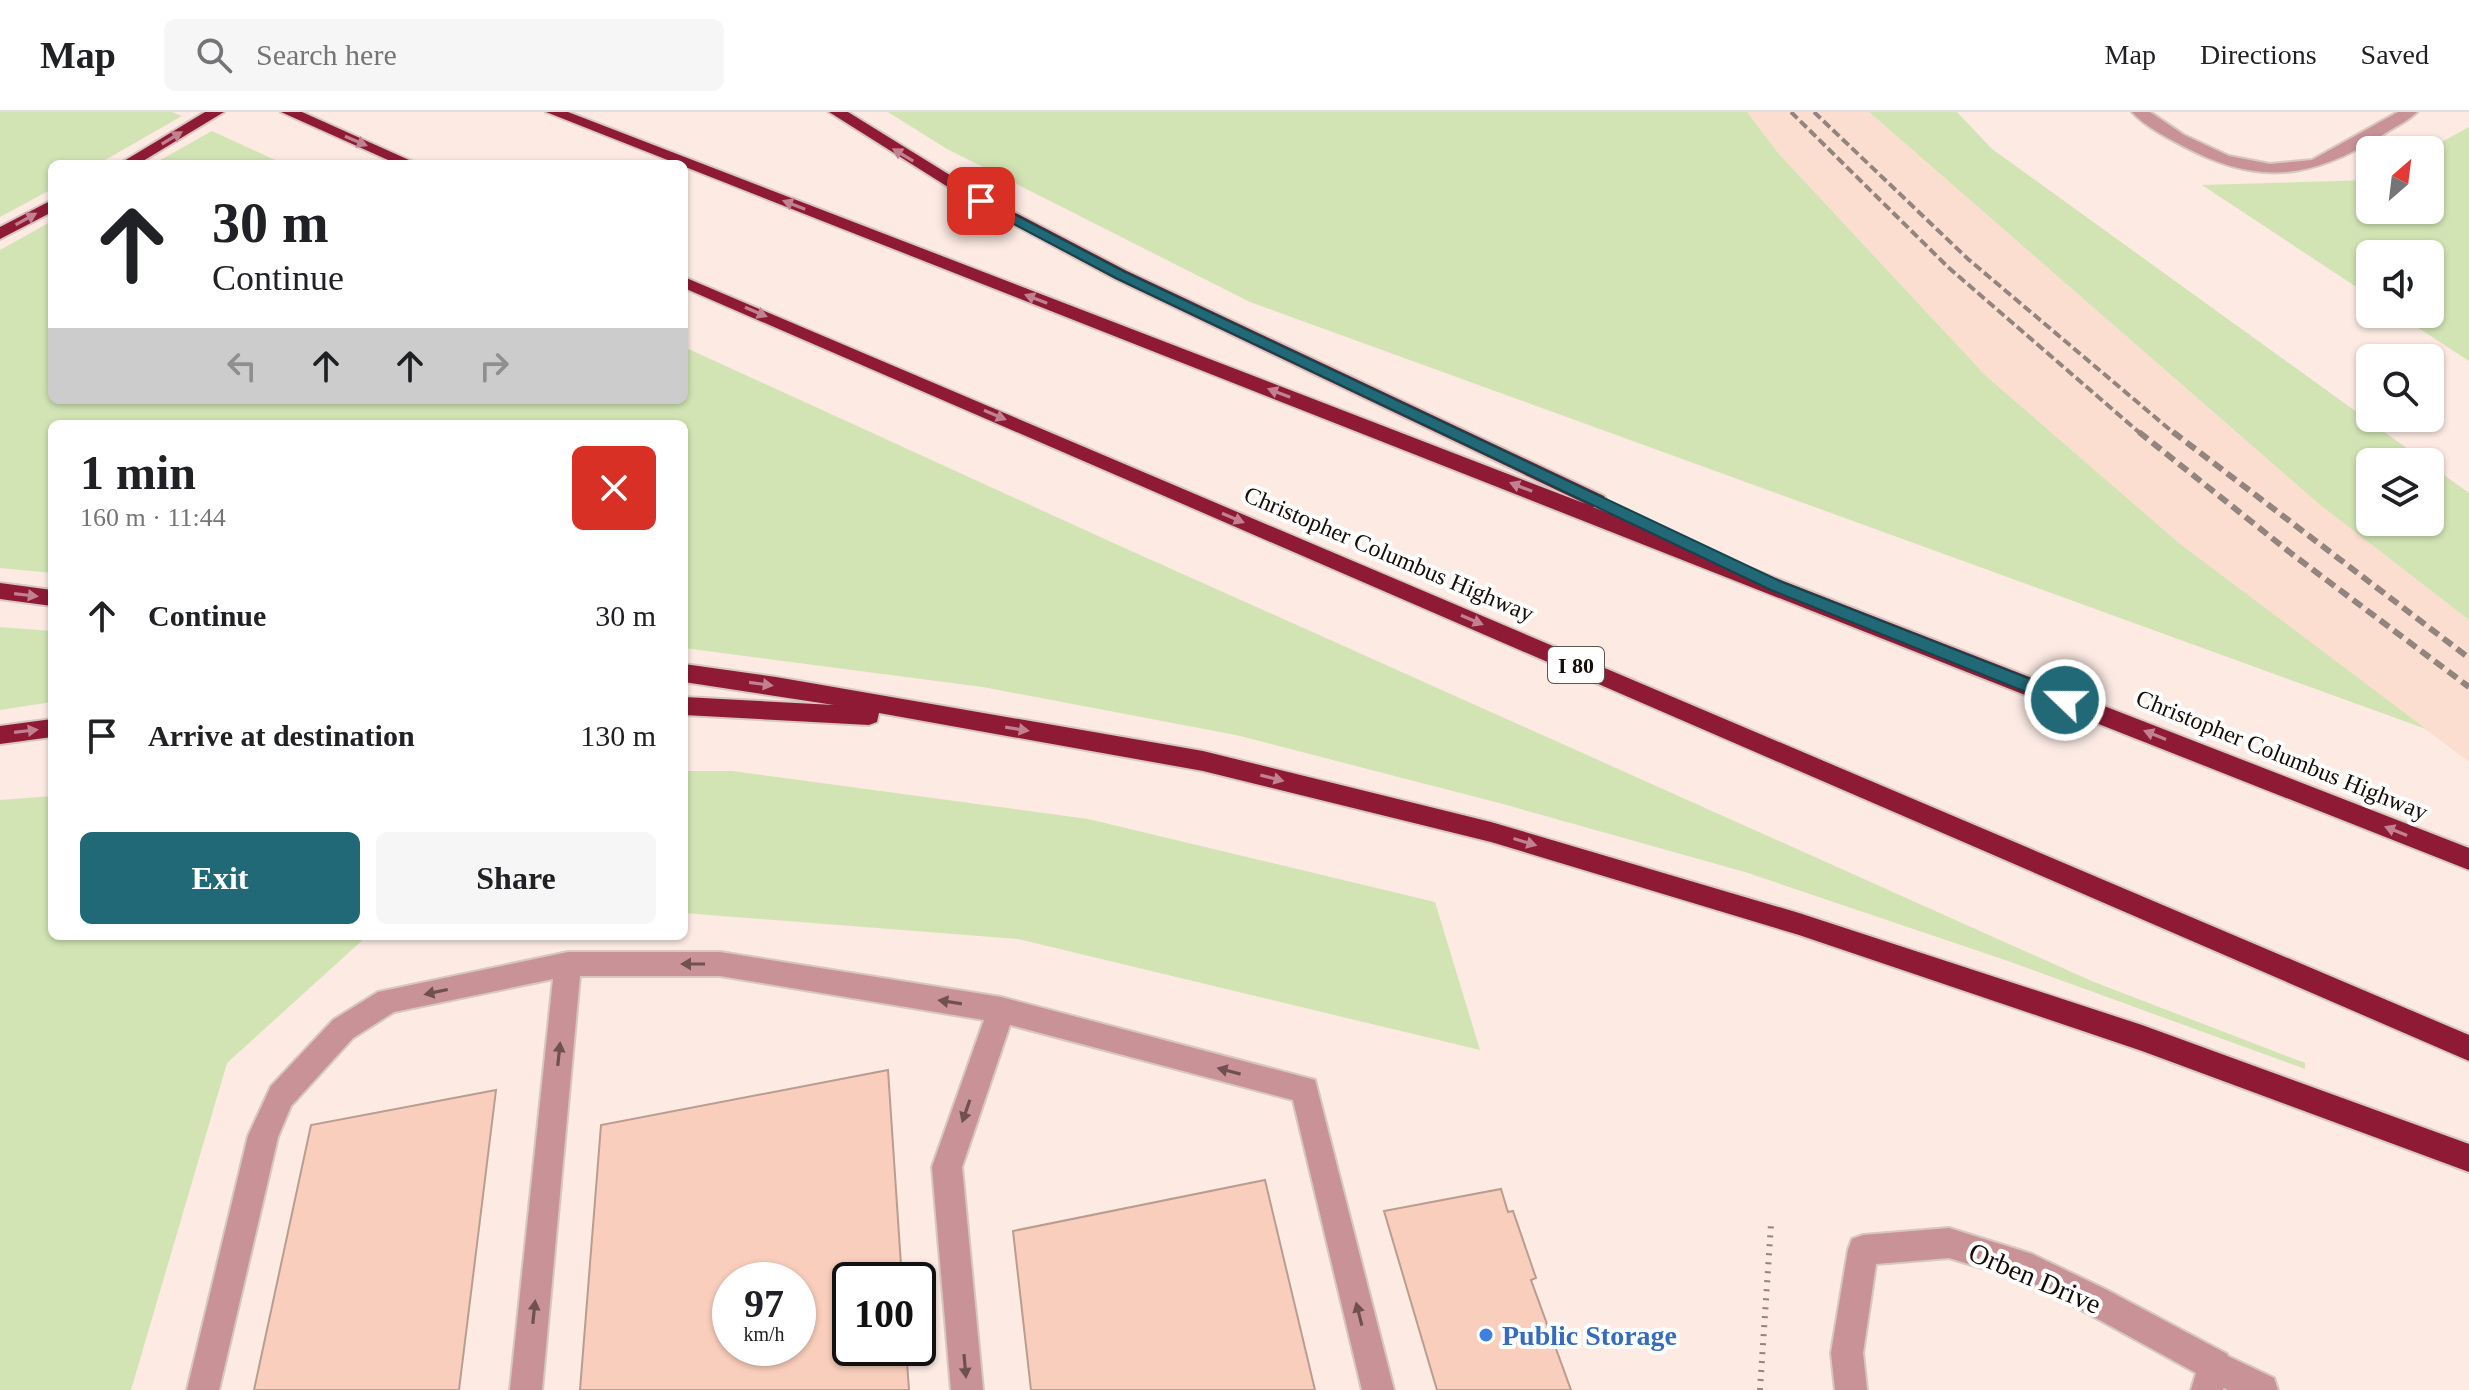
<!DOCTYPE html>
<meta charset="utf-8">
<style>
:root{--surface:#fff;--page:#f6f6f6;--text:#202124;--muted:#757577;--line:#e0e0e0;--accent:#216976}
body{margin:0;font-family:Georgia,serif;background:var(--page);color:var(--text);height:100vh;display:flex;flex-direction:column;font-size:30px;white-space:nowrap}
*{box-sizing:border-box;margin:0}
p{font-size:26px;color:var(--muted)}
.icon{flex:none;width:44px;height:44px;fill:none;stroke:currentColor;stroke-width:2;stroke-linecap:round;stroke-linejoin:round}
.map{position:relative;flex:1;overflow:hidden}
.sheet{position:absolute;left:48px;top:308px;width:640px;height:520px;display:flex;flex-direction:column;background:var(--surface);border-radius:12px;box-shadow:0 2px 6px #0004}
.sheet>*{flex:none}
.guide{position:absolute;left:48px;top:48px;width:640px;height:244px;border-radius:12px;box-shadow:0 2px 6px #0004;background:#fff;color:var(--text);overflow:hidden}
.needle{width:52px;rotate:28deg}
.controls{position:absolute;left:2356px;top:24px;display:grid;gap:16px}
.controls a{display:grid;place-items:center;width:88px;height:88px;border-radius:12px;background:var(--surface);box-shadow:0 2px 6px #0004;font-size:40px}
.speed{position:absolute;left:712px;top:1150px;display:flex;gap:16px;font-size:40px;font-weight:700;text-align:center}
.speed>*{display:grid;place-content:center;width:104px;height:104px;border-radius:50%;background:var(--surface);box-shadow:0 2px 6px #0004;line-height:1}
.speed small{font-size:20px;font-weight:400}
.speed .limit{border:4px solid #111;border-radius:12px;background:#fff;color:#111}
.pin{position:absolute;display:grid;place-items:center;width:68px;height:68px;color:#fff;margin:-34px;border-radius:16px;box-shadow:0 4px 12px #0006}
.me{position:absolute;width:88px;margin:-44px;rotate:292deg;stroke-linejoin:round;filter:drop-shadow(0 0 6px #0008)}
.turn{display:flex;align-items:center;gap:28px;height:168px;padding:0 32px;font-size:36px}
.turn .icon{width:104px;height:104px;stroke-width:2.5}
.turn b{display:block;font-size:56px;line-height:68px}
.lanes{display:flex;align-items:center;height:76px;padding:0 32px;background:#0003;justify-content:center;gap:40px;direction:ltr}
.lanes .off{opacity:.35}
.round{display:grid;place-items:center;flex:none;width:84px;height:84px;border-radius:12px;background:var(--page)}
.headline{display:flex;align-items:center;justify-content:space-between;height:136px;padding:0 32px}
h1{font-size:48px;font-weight:700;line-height:60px}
.primary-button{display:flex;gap:16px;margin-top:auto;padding:16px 32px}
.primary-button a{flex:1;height:92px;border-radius:12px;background:var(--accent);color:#fff;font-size:32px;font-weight:700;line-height:92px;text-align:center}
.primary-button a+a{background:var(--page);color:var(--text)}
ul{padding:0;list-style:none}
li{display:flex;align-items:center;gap:24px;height:120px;padding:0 32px}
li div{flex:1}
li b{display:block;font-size:30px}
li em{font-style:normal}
header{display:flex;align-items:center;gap:48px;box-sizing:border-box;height:112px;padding:0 40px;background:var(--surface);border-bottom:2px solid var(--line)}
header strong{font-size:38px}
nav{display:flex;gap:44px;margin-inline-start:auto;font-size:28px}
.search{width:560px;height:72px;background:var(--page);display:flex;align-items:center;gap:20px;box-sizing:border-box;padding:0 28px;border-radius:12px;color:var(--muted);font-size:30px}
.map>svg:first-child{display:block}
</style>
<header>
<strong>Map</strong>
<div class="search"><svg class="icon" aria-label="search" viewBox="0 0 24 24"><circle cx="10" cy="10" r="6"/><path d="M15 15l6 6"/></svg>Search here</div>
<nav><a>Map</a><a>Directions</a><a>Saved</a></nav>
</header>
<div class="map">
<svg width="2469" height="1278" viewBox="0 0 2469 1278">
<rect width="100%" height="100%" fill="#fceae3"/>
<!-- built -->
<path fill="#fcded1" d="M1747 0H1869L2319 392 2469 508V650L2179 431 1986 264 1779 42Z"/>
<!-- green -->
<path fill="#d2e4b4" d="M0 0H172L182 4 98 52H52V77L0 105Z
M888 0H1747L1779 42 1986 264 2179 431 2426 617 1250 190 947 37Z
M1869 0H1957L1992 37 2426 350H2370V410H2430V353L2469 381V508L2319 392Z
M2469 15V249L2397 202H2430V142H2370V184L2202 73 2370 68V98H2430V38H2427Z
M212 19 284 52H153Z
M52 109V288H684V235L1109 429 2094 870 2305 951V957L2008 849 1745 760 1503 692 1236 623 983 575 684 536V312H52V461L0 456V138Z
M0 515 52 519V590L0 598Z
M684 659H732L1088 707 1435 790 1480 938 1018 827 684 801Z
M52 684V824H367L227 951 131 1278H0V688Z"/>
<!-- building -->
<path fill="#f9cebc" stroke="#b99d91" stroke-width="2" fill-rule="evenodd" d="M888 958 902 1168H850V1236H906L909 1278H580L601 1013ZM730 1168H798V1236H730Z
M496 978 459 1278H254L311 1013Z
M1265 1068 1315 1278H1031L1013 1119Z
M1501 1077 1508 1100 1513 1099 1536 1166 1531 1168 1571 1278H1437L1384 1099Z"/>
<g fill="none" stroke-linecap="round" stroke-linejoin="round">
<defs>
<path id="lane" d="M2132 0H2150L2184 23 2229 44 2270 52 2312 48 2398 0H2417C2407 10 2392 16 2381 24 2310 67 2258 74 2183 34 2166 25 2146 15 2132 0Z
M568 840H720L1001 885 1315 968 1394 1278H1362L1293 988 1010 913 962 1055 983 1278H951L932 1055 984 908 720 864H580L542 1278H510L553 867 394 900 353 926 291 994 278 1025 219 1278H187L248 1024 271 974 333 908 378 880Z
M2215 1238 2274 1266 2278 1278H2228L2203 1266 2199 1254 2203 1242Z"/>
<path id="street" d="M1949 1116 2032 1142 2107 1178 2227 1242 2231 1254 2223 1278H2191L2196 1261 2085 1200 2017 1167 1949 1146 1876 1152 1863 1241 1867 1278H1835L1831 1241 1848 1138 1852 1127 1863 1123Z"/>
<path id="highway" d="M205 0H224L138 52H119Z
M281 0H302L418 52H397Z
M546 0H568L1586 392 1115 167 975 92 829 0H848L987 86 1127 159 1604 384 1607 389 1604 394 1593 395 2469 736V758Z
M52 88V100L0 127V115Z
M684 165 2469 923V949L684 176Z
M0 471 52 478V494L0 487Z
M684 552 776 565 1203 639 1491 710 1799 801 2142 913 2469 1032V1060L2142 939 1799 823 1491 730 1203 659 879 601 877 610 869 613 684 603V585L834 593 684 570Z
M52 607V625L0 632V614Z"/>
</defs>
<!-- lane casing -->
<use href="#lane" stroke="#d7c7c0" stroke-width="4"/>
<!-- street casing -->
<use href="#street" stroke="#d7c7c0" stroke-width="4"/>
<!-- highway casing -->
<use href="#highway" stroke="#d7c7c0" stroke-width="4"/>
<!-- path -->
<path stroke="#92857e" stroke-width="6" stroke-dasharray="2 7" stroke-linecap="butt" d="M1760 1278 1771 1112"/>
<!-- lane -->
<use href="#lane" fill="#c99297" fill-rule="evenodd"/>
<!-- street -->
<use href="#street" fill="#c99297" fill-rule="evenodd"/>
<!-- highway -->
<use href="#highway" fill="#8e1a36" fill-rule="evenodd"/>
<!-- rail-far1 -->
<path stroke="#92847e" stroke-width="4" stroke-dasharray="9 4" stroke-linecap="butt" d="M1791 0 1949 156 2141 322
M1814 0 1968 147 2175 322"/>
<!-- rail -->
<path stroke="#92847e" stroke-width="6" stroke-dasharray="11 6" stroke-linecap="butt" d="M2139 320 2292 442 2469 575
M2173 320 2469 546"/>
</g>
<!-- one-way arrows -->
<defs><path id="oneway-solid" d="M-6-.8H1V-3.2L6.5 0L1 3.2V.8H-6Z" transform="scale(2)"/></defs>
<g fill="#c18190">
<use href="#oneway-solid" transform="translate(172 26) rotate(-31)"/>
<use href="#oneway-solid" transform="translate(356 29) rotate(23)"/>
<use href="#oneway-solid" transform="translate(903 43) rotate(-149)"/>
<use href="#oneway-solid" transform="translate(794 93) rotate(-159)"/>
<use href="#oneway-solid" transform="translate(26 107) rotate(-29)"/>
<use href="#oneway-solid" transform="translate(1036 187) rotate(-159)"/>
<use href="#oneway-solid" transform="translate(756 200) rotate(23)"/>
<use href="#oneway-solid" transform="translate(1279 281) rotate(-159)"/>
<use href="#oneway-solid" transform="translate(995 303) rotate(23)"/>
<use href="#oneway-solid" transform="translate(1521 375) rotate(-159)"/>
<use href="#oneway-solid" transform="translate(1233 406) rotate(23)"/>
<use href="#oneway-solid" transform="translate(26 483) rotate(7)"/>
<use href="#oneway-solid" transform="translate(1472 508) rotate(23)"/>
<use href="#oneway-solid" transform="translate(761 572) rotate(8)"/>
<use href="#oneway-solid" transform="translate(1017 617) rotate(9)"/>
<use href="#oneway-solid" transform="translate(26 619) rotate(-7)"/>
<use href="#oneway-solid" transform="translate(2155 623) rotate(-158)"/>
<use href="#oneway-solid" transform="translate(1272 666) rotate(14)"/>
<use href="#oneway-solid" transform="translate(2396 719) rotate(-158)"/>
<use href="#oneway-solid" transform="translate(1525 730) rotate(17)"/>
</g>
<g fill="#705050">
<use href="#oneway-solid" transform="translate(693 852) rotate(180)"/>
<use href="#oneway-solid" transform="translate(436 880) rotate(168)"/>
<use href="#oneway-solid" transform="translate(950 890) rotate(-171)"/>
<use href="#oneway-solid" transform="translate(559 942) rotate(-84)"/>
<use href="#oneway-solid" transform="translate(1229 959) rotate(-165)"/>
<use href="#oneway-solid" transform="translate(966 999) rotate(109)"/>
<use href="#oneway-solid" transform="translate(534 1200) rotate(-84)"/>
<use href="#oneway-solid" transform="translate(1359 1202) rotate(-104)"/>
<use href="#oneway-solid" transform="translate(965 1254) rotate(85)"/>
</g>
<!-- route -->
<path fill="#216976" stroke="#15444d" stroke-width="2" d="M976 87H985L1125 160 1782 470 2071 583 2074 588 2071 593H2059L1771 478 1116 166 976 92Z"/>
<!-- markers -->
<circle fill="#3f7fe0" stroke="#fff" stroke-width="3" cx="1486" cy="1223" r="8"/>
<g text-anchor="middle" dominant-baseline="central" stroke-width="8" stroke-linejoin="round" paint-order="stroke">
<!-- shield labels -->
<rect fill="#fff" stroke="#5c5652" stroke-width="2" x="1548" y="535" width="56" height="36" rx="6"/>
<g font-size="22" font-weight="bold" fill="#160d08">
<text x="1576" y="553">I 80</text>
</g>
<!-- street labels -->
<g font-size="24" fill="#160d08" stroke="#fff">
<text transform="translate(1389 442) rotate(23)">Christopher Columbus Highway</text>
<text transform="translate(2282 643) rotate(22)">Christopher Columbus Highway</text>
</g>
<!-- near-street labels -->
<g font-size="28" fill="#160d08" stroke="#fff">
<text transform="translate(2035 1166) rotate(23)">Orben Drive</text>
</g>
<!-- near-shop labels -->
<g font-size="28" font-weight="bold" fill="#366cbe" stroke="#fff" text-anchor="start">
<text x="1502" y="1223">Public Storage</text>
</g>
</g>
</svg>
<div class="controls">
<a><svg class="needle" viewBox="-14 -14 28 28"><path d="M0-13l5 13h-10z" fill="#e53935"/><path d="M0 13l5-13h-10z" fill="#757577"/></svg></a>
<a><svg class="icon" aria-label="sound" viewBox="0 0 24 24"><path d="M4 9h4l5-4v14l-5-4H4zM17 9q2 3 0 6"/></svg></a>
<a><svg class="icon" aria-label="search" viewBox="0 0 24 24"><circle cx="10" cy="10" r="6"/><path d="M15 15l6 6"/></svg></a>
<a><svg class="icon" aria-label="layers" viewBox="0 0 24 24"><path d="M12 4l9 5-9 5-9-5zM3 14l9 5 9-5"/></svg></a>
</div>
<div class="speed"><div>97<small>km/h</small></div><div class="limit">100</div></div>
<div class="pin" style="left:981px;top:89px;background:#d93025"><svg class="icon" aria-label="arrive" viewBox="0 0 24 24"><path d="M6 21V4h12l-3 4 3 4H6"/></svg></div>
<svg class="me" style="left:2065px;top:588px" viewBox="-20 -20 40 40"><circle r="17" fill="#216976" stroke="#fff" stroke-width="3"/><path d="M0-11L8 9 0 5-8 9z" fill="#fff"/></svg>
<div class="guide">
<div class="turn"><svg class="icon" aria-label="ahead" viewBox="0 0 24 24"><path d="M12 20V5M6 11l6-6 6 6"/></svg><div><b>30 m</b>Continue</div></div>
<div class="lanes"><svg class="icon off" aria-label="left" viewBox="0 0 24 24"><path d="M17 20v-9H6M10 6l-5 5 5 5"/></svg><svg class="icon" aria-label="ahead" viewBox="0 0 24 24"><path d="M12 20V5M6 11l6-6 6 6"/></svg><svg class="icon" aria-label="ahead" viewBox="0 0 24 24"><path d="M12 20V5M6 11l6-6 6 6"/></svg><svg class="icon off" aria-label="right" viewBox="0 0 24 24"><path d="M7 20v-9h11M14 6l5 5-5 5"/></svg></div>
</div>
<section class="sheet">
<div class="headline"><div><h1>1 min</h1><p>160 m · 11:44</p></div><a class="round" style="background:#d93025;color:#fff"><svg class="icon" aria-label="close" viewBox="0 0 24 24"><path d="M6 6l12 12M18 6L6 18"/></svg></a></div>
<ul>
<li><svg class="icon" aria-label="ahead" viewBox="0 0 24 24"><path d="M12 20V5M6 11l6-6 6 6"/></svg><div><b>Continue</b></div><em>30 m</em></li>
<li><svg class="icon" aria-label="arrive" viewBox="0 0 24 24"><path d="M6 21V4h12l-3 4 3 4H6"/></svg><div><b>Arrive at destination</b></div><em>130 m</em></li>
</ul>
<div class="primary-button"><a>Exit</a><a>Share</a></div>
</section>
</div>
